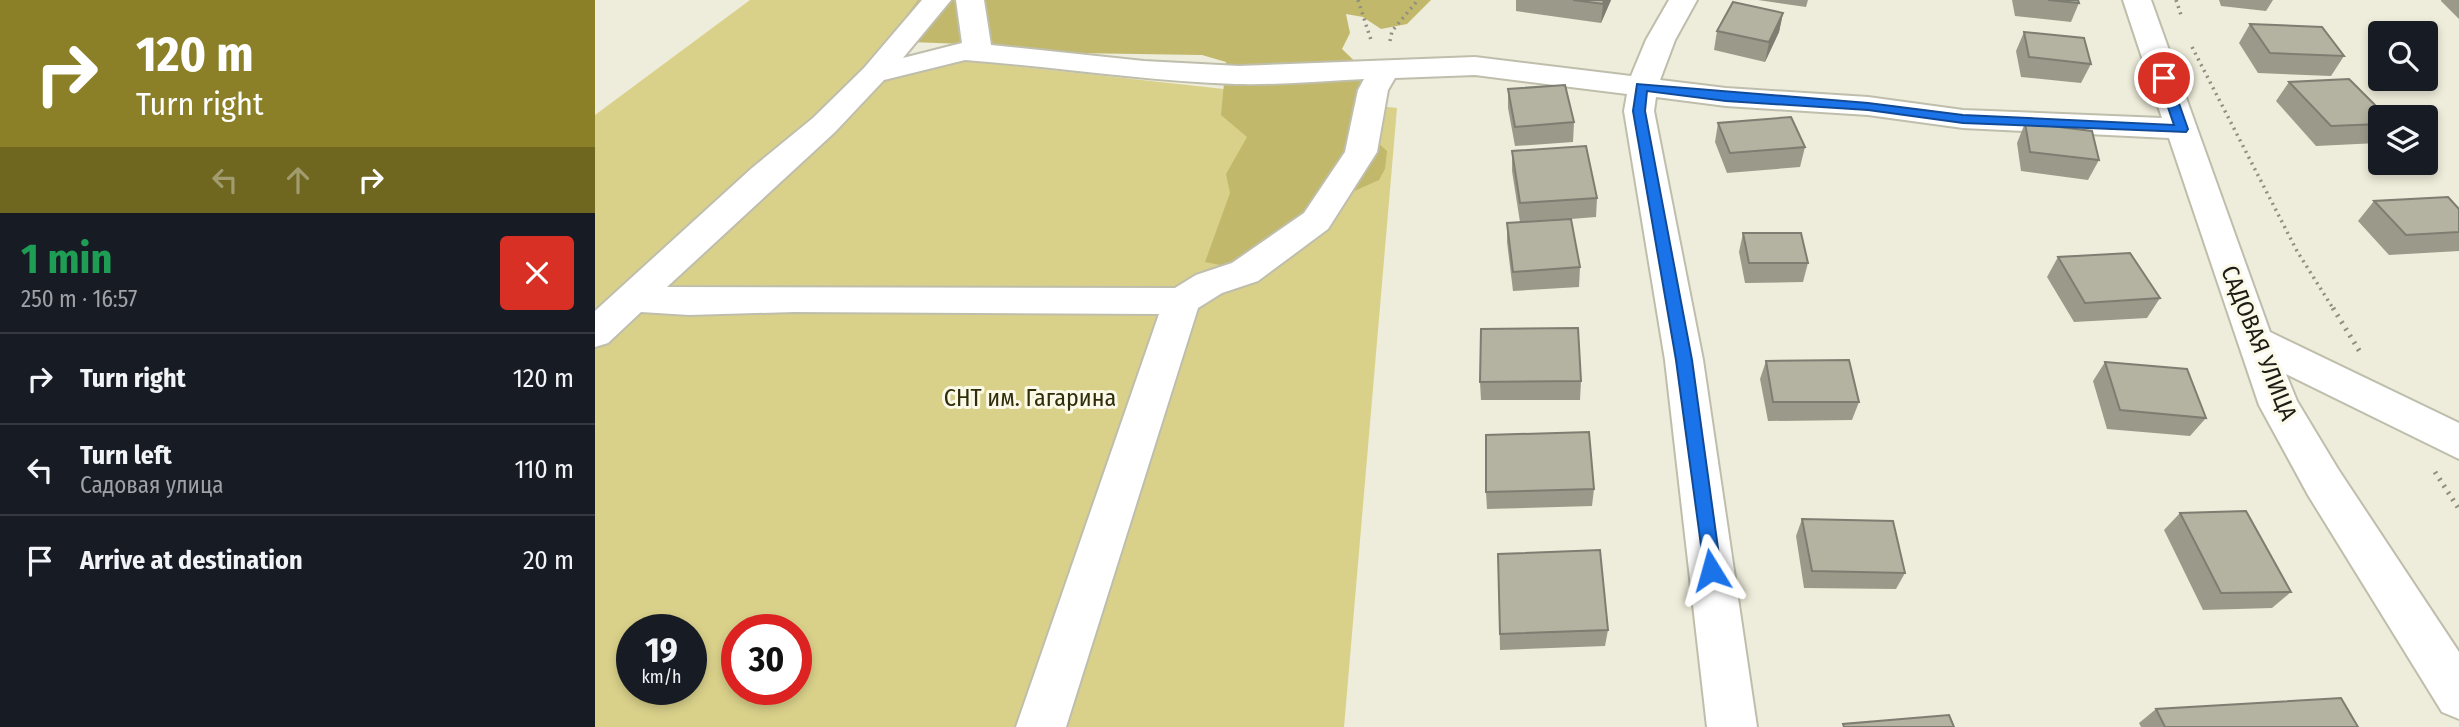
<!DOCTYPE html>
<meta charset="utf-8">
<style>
:root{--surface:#171b24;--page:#20242c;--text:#f1f3f6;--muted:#9ea1a6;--line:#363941}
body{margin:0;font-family:"Fira Sans Condensed",sans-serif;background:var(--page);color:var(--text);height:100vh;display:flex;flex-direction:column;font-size:26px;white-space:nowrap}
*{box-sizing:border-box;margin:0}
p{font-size:23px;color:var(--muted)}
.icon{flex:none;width:38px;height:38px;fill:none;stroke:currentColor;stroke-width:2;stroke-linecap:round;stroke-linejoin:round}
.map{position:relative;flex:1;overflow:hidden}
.details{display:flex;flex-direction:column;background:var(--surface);width:595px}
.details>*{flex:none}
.guide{background:#8b8028;color:#fff;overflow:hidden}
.tools{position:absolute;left:1773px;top:21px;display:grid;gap:14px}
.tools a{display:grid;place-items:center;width:70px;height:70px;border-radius:7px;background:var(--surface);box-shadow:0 4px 10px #0003;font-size:35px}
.speed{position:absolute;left:21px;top:614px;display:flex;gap:14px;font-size:35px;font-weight:700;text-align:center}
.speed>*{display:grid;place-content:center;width:91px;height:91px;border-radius:50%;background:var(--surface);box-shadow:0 4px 10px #0003;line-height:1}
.speed small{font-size:18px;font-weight:400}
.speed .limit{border:10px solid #d22;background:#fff;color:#111}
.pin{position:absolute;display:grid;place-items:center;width:60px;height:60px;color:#fff;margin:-30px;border:4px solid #fff;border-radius:50%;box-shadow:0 2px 7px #0007}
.me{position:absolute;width:77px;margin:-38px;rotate:352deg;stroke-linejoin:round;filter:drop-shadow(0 0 5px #0008)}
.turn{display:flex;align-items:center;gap:24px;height:147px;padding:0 21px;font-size:32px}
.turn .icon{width:91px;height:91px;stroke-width:2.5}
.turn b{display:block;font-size:49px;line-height:60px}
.lanes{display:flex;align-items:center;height:66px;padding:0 21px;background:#0003;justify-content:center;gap:35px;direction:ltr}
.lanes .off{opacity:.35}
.round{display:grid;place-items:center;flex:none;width:74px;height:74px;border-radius:7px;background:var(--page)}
.headline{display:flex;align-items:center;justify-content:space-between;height:119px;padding:0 21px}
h1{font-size:42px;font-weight:700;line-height:52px;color:#1e9e55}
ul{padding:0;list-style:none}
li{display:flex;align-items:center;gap:21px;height:91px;padding:0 21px;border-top:2px solid var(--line)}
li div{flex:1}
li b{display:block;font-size:26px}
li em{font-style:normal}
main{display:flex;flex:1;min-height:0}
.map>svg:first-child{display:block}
</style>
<main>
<section class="details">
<div class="guide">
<div class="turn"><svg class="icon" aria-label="right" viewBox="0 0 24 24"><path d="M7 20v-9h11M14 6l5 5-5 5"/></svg><div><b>120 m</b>Turn right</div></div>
<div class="lanes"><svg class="icon off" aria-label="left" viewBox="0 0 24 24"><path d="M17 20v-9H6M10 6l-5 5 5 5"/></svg><svg class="icon off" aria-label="ahead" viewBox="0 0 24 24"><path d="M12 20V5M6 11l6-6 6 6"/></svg><svg class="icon" aria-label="right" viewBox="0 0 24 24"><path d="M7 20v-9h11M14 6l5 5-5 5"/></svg></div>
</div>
<div class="headline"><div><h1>1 min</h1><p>250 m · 16:57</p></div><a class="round" style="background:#d93025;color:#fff"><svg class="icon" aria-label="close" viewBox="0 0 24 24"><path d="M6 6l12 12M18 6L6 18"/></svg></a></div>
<ul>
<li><svg class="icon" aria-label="right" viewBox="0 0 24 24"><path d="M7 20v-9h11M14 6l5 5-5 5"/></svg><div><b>Turn right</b></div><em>120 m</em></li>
<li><svg class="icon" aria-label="left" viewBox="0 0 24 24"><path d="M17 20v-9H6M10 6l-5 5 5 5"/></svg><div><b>Turn left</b><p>Садовая улица</p></div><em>110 m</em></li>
<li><svg class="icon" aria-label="arrive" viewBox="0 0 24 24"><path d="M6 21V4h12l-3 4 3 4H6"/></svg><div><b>Arrive at destination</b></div><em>20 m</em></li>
</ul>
</section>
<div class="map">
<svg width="1864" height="727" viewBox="0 0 1864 727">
<rect width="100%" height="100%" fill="#eeecda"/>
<!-- green -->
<path fill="#d9d18a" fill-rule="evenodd" d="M155 0H332L282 51 802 108 749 727H0V115ZM37 630H96V690H37ZM142 630H201V690H142Z"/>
<!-- forest -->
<path fill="#c1b86b" d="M323 0H836L812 24 786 29 768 17 751 14 755 33 747 49 772 73 770 97 757 112 765 127 792 151 790 169 784 180 717 210 673 243 630 266 610 262 635 193 631 174 652 137 626 115 631 62 607 55 478 53 418 46 317 42 300 31Z"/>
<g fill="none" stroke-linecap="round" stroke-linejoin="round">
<defs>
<path id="minor" d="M327 0H356L308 58 367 43 361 0H389L396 45 549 61 644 66 880 57 1036 76 1051 40 1074 0H1102L1080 40 1065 80 1131 88 1273 97 1368 110 1567 118 1528 0H1556L1675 332 1864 423V459L1691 374 1702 401 1743 469 1864 652V719L1847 712 1713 495 1664 405 1574 138 1368 128 1273 115 1131 106 1061 97 1059 111 1108 360 1162 727H1112L1070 360 1029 111 1032 94 880 75 800 78 793 90 782 152 733 229 663 281 627 293 603 308 471 727H421L564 314 199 312 94 315 46 312 13 343 0 347V311L157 168 218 118 269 68ZM370 60C461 67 551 81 641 84 684 85 727 81 769 79L763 90 750 152 709 213 637 263 601 275 580 288 72 287 240 132 289 80Z"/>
</defs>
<!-- minor casing -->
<use href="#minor" stroke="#bfbeac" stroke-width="4"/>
<!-- path-far1 -->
<path stroke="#908e81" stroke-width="3.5" stroke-dasharray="2 4.5" stroke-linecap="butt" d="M763 0 776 40
M1581 0 1586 15
M795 41 797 31 823 0
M1597 47 1702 251 1739 310"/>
<!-- path -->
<path stroke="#908e81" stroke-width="5" stroke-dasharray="2 6" stroke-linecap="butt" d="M1738 308 1765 352
M1840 472 1864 509"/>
<!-- minor -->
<use href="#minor" fill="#fff" fill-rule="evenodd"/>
</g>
<!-- wall -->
<path fill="#9b9a8a" d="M921 0H1016L1006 23 921 11Z
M1163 0H1213L1211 7Z
M1417 0H1483L1484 3 1476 22 1420 16Z
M1624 0H1678L1671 11 1626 6Z
M1846 0H1864V19L1846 1Z
M1188 13 1184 32 1170 62 1119 50 1122 31Z
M1655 24 1749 56 1736 76 1663 73 1644 43Z
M1429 32 1496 64 1486 83 1426 77 1421 51Z
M1694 82 1785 117V140L1783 143 1721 146 1681 101Z
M913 89 979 122 978 142 920 146 913 108Z
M1123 123 1210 147 1205 167 1132 173 1120 142Z
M1430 123 1504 160 1493 180 1426 171 1422 143Z
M917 151 1002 198 1001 217 976 219 985 267 984 287 918 291 912 242V223L925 222 917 171Z
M1779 201 1864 209V251L1794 255 1763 221Z
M1148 233 1213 263 1208 282 1150 283 1144 252Z
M1463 257 1565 298 1552 318 1479 322 1452 277Z
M1171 361 1264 402 1257 420 1173 421 1165 379Z
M1510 362 1611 418 1595 436 1512 429 1498 381Z
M986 381 985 400H886L885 382Z
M999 489 997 506 892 509 891 492Z
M1585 513 1696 592 1677 608 1608 610 1569 530Z
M1207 519 1310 573 1301 589 1209 588 1201 536Z
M903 554 1013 630 1010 646 905 650Z
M1561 709 1763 727H1546L1544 723Z"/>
<!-- shaded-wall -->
<path fill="#7e7d71" d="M1009 0H1016L1006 23 1008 4Z
M1188 13 1184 32 1170 62 1174 42Z"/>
<!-- building -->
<path fill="#b4b3a1" stroke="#7e7d71" stroke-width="2" d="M978 0H1009L1008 4Z
M1453 0H1483L1484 3Z
M1138 2 1188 13 1174 42 1122 31Z
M1655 24 1727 27 1749 56 1675 53Z
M1429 32 1489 38 1496 64 1434 57Z
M1754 79 1792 117H1785V124L1736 126 1694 82Z
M970 85 979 122 920 127 913 89Z
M1196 117 1210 147 1135 153 1123 123Z
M1430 123 1497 131 1504 160 1435 152Z
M991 146 1002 198 925 203 917 151Z
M1853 197 1864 209V232L1811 235 1779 201Z
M976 219 985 267 918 272 912 223Z
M1148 233H1206L1213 263H1154Z
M1535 253 1565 298 1490 303 1463 257Z
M983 328 986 381 885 382 886 329Z
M1254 360 1264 402H1178L1171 361Z
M1510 362 1592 369 1611 418 1525 410Z
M994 432 999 489 891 492V435Z
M1651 511 1696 592 1626 593 1585 513Z
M1207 519 1298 521 1310 573 1217 571Z
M1005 550 1013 630 905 634 903 554Z
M1746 698 1763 727H1570L1561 709Z
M1354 715 1359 727H1249L1248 724Z"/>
<!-- route -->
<path fill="#1a73e8" stroke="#114b97" stroke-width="2" d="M1569 74 1575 78 1593 129 1591 132 1368 123 1273 110 1131 101 1052 91 1050 111 1097 360 1126 570 1123 575H1110L1081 360 1038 111 1042 84 1273 103 1368 115 1579 125 1563 78Z"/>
<g text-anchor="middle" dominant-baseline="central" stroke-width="6" stroke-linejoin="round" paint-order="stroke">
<!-- street labels -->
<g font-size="24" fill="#1d1c16" stroke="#fbf9e7">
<text transform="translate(1664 343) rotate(68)">САДОВАЯ УЛИЦА</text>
</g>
<!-- park labels -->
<g font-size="24" fill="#312d0a" stroke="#fbf9e7">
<text x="435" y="398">СНТ им. Гагарина</text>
</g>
</g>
</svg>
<div class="tools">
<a><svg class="icon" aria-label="search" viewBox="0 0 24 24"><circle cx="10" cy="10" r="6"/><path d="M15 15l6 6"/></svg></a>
<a><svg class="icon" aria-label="layers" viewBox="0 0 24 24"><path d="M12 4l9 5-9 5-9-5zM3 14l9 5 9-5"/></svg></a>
</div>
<div class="speed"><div>19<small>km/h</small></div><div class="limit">30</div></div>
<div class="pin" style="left:1569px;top:78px;background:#d93025"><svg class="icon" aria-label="arrive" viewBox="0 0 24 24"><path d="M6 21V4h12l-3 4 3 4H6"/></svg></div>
<svg class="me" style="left:1116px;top:570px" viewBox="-20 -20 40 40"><path d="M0-17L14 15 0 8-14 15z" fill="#1a73e8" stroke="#fff" stroke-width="4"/></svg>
</div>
</main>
